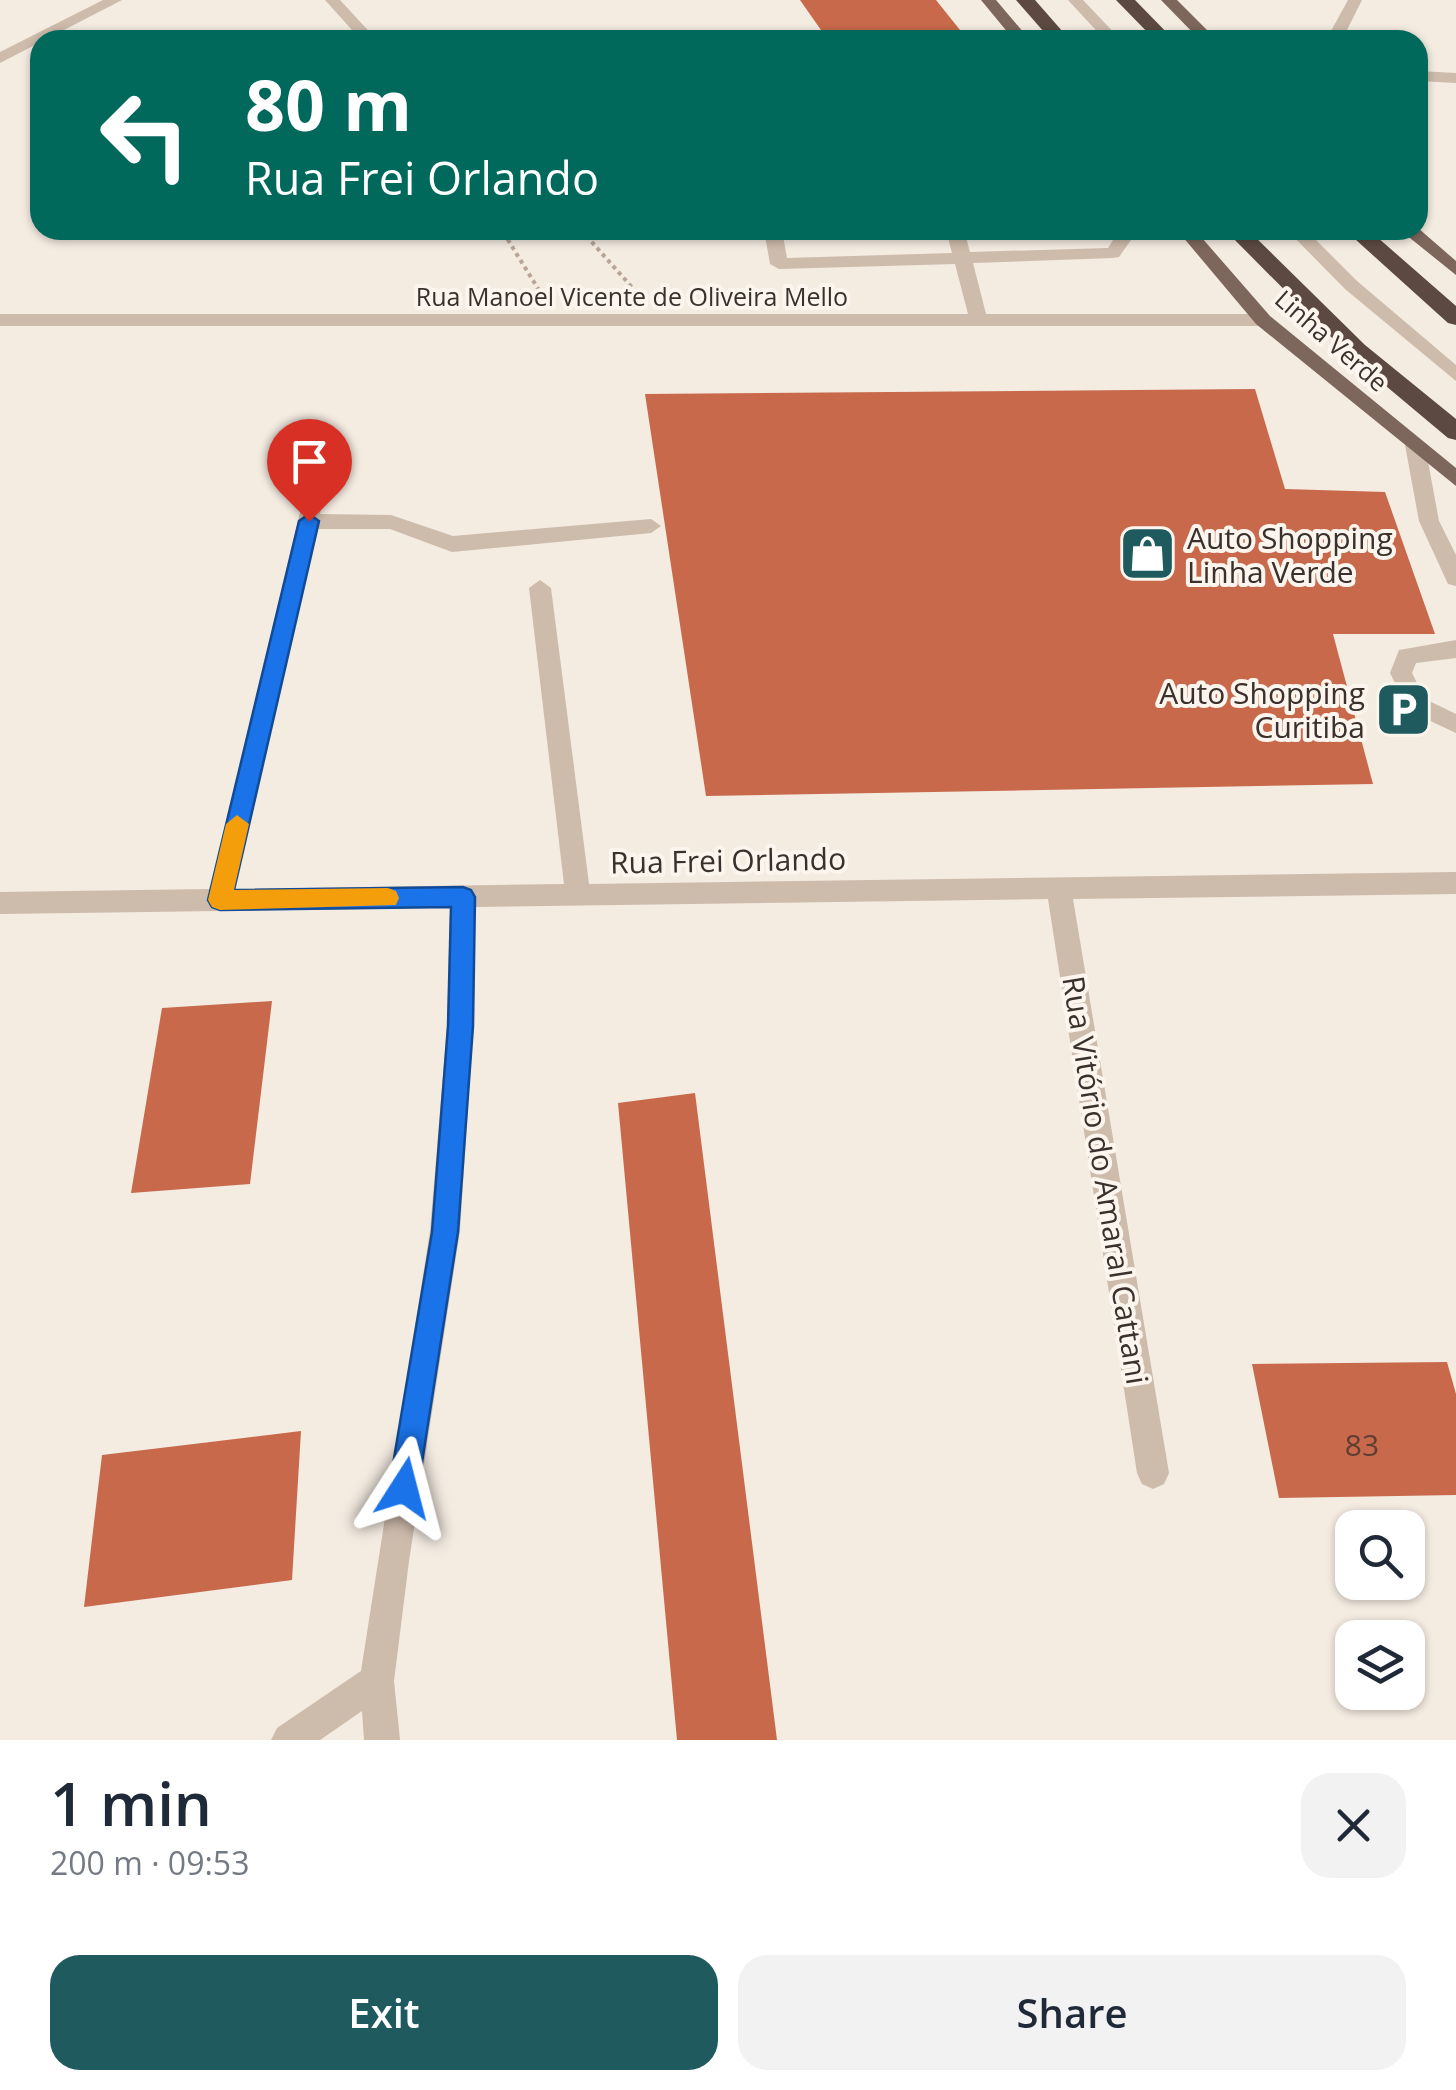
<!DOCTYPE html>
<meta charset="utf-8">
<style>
:root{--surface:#fff;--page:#f2f2f3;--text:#1f2937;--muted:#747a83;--accent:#1f5a5e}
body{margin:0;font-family:"Open Sans",sans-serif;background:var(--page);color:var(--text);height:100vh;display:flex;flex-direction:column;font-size:38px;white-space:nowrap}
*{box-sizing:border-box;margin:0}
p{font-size:32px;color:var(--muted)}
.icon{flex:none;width:55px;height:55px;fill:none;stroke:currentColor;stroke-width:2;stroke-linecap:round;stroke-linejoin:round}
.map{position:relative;height:1740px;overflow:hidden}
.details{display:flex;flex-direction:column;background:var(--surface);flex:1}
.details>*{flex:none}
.guide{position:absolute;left:30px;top:30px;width:1398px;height:210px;border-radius:30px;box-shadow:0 2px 8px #0004;background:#00695c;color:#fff;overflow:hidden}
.tools{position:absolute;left:1335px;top:1510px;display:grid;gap:20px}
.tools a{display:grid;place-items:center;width:90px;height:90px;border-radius:20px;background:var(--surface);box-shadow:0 2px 8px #0004;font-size:50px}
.pin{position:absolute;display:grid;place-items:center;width:85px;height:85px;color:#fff;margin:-102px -42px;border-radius:50% 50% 50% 0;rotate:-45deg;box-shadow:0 0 10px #0007}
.pin .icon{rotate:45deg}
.me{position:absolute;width:110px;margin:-55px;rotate:9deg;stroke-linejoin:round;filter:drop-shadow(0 0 8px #0008)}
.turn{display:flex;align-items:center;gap:35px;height:210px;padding:0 50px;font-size:45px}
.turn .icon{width:130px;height:130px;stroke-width:2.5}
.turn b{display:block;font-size:70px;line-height:85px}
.round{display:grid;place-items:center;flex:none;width:105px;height:105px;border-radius:30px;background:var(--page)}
.head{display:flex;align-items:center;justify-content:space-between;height:170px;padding:0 50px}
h1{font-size:60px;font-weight:600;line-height:75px}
.primary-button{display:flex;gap:20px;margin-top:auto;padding:20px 50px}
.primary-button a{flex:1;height:115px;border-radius:30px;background:var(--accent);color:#fff;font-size:40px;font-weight:600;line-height:115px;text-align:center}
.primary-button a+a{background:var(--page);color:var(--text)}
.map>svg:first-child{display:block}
</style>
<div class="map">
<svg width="1456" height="1740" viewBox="0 0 1456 1740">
<rect width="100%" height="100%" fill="#f4ebe1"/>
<!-- building -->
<path fill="#c8694b" d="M800 0H936L968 40H828Z
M1255 389 1285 489 1385 492 1435 634H1333L1373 784 706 796 645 394Z
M272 1001 250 1184 131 1193 162 1008Z
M695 1093 777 1740H677L618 1103Z
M1447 1362 1456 1394V1495L1279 1498 1252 1364Z
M301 1431 292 1580 84 1607 102 1455Z"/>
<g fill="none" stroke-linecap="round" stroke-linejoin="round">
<!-- path -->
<path stroke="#b9a596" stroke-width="4" stroke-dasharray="4 4" stroke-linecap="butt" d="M581 230 638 294
M514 234 508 240 542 295"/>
<!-- minor -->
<path fill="#cdbbac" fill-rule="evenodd" d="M103 0H122L0 63V52Z
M325 0H340L377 40H361Z
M1068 0H1083L1121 40H1105Z
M1348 0H1362L1342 40H1326Z
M1418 71 1456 73V83L1418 81Z
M535 230H553V231L544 236Z
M764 230H782L787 258 952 253 946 230H964L970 252 1108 248 1113 240 1106 230H1124L1131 240 1119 257 1113 258 973 263 986 314H1263L1272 320 1263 326H0V314H968L955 264 779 269 770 264Z
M1287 230H1306L1357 281 1456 365V381L1345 289Z
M1415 438 1425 445 1439 521 1456 555V586L1448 584 1419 521 1405 445Z
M313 493 323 500 320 514 391 515 453 536 651 519 661 526 651 533 452 552 390 529H317L235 889 564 884 529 588 540 580 551 588 589 884 1456 872V894L1073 899 1169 1473 1164 1484 1153 1489 1142 1484 1137 1473 1048 899 475 907 473 1027 460 1231 409 1561 394 1681 400 1740H364L362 1711 320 1740H271L277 1728 361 1671 430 1231 447 1027 450 908 0 914V892L210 889 303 500Z
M1456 640V658L1416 663 1412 673 1425 699 1456 714V733L1409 711 1390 673 1399 650Z"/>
<!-- major -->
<path fill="#7d675c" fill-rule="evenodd" d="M981 0H996L1030 40H1014Z
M1161 0H1177L1217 40H1200Z
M1418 228 1456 261V275L1400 230Z
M1177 230H1195L1270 316 1456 468V486L1256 324Z"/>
<!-- highway -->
<path fill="#5c4a42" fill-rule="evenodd" d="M1016 0H1035L1070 40H1051Z
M1116 0H1135L1174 40H1155Z
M1225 230H1248L1365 345 1456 419V440L1448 438 1349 355Z
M1345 230H1369L1456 306V325L1448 323Z"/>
</g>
<!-- route -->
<path fill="#1a73e8" stroke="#114b97" stroke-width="2.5" d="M309 514 319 521 234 890 463 887 471 890 475 897 473 1026 458 1232 418 1488 414 1498 404 1502 393 1498 389 1488 432 1232 448 1026 451 907 220 910 212 907 208 900 299 521Z"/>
<!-- slow -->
<path fill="#f59e0b" d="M237 815 249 824 234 890 388 888 396 891 399 898 396 905 220 910 212 907 208 900 226 824Z"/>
<!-- icons -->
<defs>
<symbol id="shop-square" viewBox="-11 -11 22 22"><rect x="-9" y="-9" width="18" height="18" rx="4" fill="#1f5a5e" stroke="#fbf5ee"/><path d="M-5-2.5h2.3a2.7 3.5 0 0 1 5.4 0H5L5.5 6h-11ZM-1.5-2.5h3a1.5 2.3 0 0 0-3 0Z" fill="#fff"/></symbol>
<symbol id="parking-square" viewBox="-11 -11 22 22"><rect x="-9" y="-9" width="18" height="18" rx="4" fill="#1f5a5e" stroke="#fbf5ee"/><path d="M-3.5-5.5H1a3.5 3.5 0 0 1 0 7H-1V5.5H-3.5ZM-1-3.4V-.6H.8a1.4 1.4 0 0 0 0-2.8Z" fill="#fff"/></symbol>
</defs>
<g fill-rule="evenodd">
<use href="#shop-square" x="1116" y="522" width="63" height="63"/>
<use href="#parking-square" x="1372" y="678" width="63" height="63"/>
</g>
<g text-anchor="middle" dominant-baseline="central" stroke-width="8" stroke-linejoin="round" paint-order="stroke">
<!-- far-street labels -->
<g font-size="25" fill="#3b302b" stroke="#fbf5ee">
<text x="632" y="296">Rua Manoel Vicente de Oliveira Mello</text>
<text transform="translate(1332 340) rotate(41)">Linha Verde</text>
</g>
<!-- poi labels -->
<g font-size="30" fill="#3b302b" stroke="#fbf5ee" text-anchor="start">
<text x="1187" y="537">Auto Shopping<tspan x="1187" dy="34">Linha Verde</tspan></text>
<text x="1365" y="692" text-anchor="end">Auto Shopping<tspan x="1365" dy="34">Curitiba</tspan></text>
</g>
<!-- street labels -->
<g font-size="30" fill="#3b302b" stroke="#fbf5ee">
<text transform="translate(728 860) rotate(-1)">Rua Frei Orlando</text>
<text transform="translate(1106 1180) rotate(81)">Rua Vitório do Amaral Cattani</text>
</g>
<!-- near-number labels -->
<g font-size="30" fill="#5e3e33">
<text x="1362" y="1444">83</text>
</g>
</g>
</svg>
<div class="tools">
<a><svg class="icon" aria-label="search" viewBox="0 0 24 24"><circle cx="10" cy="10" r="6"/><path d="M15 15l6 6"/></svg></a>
<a><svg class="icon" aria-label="layers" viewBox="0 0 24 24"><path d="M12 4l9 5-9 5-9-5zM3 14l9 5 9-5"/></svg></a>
</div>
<div class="pin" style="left:309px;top:521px;background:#d93025"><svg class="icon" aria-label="arrive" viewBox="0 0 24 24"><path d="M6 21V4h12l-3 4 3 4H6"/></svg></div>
<svg class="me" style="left:404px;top:1488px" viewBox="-20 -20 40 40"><path d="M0-17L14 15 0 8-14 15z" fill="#1a73e8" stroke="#fff" stroke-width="4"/></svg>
<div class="guide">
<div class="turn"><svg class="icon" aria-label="left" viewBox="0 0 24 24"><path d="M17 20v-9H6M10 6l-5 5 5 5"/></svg><div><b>80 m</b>Rua Frei Orlando</div></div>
</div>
</div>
<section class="details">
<div class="head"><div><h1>1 min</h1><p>200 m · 09:53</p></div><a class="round"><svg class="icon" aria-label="close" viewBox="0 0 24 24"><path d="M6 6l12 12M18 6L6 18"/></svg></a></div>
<div class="primary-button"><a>Exit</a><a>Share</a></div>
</section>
